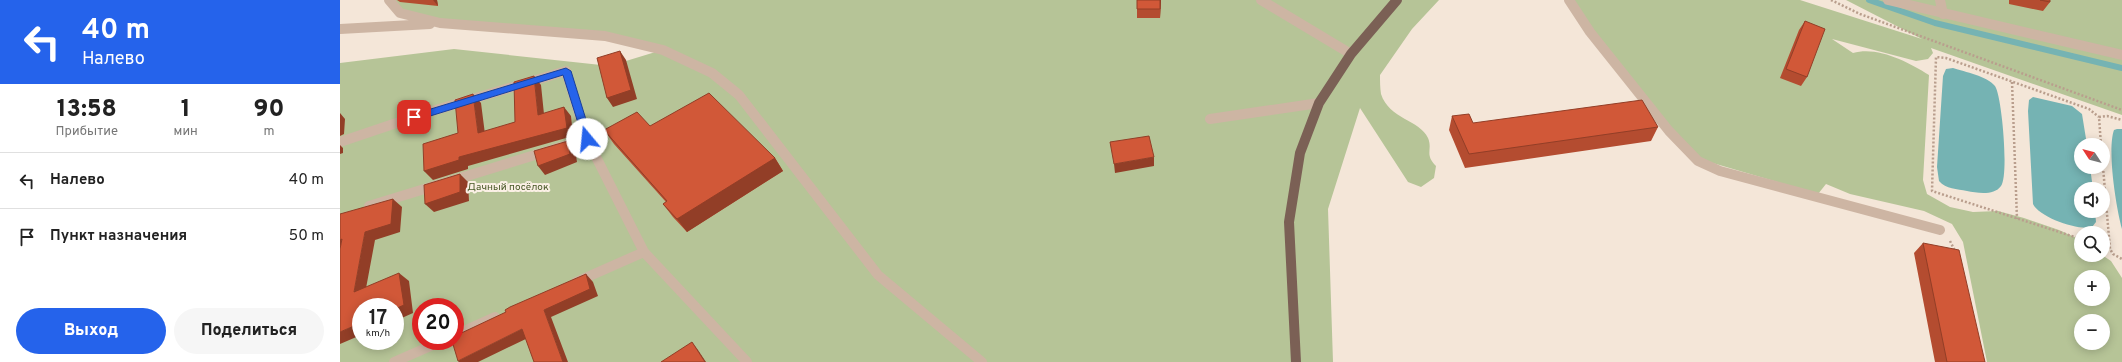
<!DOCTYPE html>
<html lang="ru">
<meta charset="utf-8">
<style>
:root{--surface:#fff;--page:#f6f6f6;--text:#222;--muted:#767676;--line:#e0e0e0;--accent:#2563eb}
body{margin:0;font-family:Overpass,sans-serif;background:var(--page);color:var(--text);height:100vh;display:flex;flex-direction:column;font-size:15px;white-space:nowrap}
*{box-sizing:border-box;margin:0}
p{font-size:13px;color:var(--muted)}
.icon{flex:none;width:22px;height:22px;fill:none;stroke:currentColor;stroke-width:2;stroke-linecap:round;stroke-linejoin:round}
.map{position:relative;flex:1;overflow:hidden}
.panel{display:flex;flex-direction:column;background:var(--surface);width:340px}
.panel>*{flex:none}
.banner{background:#2563eb;color:#fff;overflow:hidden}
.needle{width:26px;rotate:306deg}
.tools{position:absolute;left:1734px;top:138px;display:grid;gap:8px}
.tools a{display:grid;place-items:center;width:36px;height:36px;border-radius:50%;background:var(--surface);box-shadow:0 2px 10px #0003;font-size:20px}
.speed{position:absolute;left:12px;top:298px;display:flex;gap:8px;font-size:20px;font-weight:700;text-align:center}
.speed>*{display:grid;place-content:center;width:52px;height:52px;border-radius:50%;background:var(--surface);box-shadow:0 2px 10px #0003;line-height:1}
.speed small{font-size:10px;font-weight:400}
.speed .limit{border:6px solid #d22;background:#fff;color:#111}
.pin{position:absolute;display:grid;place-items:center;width:34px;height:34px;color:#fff;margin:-17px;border-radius:8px;box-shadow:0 2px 6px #0006}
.me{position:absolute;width:44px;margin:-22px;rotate:343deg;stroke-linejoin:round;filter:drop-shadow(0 0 3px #0008)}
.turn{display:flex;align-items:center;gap:14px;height:84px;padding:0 16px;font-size:18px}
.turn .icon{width:52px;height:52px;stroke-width:2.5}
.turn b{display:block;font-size:28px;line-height:34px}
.eta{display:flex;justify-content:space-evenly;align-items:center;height:68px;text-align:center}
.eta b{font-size:24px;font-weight:800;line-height:28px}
.cta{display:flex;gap:8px;margin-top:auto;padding:8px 16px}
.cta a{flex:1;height:46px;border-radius:24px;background:var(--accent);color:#fff;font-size:16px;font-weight:800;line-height:46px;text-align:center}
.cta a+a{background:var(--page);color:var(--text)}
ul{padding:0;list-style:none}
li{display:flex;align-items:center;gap:12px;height:56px;padding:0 16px;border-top:1px solid var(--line)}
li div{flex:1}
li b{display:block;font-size:15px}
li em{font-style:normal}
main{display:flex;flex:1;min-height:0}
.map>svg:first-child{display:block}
</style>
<main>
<section class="panel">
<div class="banner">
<div class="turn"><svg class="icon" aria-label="left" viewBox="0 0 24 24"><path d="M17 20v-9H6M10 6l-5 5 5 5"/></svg><div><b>40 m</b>Налево</div></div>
</div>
<div class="eta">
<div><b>13:58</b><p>Прибытие</p></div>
<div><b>1</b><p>мин</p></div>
<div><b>90</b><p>m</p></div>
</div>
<ul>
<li><svg class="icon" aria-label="left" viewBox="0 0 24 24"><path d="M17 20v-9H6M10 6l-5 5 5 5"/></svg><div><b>Налево</b></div><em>40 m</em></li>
<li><svg class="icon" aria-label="arrive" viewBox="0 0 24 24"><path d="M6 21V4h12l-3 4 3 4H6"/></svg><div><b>Пункт назначения</b></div><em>50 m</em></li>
</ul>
<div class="cta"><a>Выход</a><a>Поделиться</a></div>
</section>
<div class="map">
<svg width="1782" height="362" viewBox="0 0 1782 362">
<rect width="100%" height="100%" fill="#f4e6d8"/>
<!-- green -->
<path fill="#b6c497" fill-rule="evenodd" d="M49 0H1099L1072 29 1040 75C1040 81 1040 88 1041 94 1049 119 1080 120 1088 138 1093 150 1084 154 1096 166L1094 178 1081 187 1068 182 1020 108 988 209 993 362H0V63L114 49 261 65 263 68 322 50 265 36 187 31 60 13ZM21 307H55V341H21ZM81 307H115V341H81Z
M1231 0H1460L1582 39 1506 0H1782V115L1591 48 1593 53 1588 59 1576 61 1492 39 1513 53C1538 46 1568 62 1589 75L1583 180 1587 194 1610 207 1633 212 1658 211 1684 218 1719 230 1741 240V255H1762L1771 261 1782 278V362H1647L1623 242 1612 224 1584 211 1510 194 1486 184 1478 194 1359 159 1264 50ZM1741 277H1763V299H1741ZM1741 321H1763V343H1741Z"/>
<!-- water -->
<path fill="#75b3b3" d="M1613 68C1625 72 1647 76 1655 86 1662 96 1669 176 1661 186 1654 196 1637 193 1627 191 1617 189 1606 189 1599 181L1597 167 1603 76 1606 69Z
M1693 97 1732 106 1742 114 1747 145H1741V167H1750L1753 189H1741V211H1755L1756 222 1752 227C1738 231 1699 217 1693 204L1688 111 1689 100Z
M1777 129H1782V229C1776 207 1767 150 1774 130Z"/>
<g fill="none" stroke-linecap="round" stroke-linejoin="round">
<!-- stream -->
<path stroke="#75b3b3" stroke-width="6" d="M1529 0 1595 23 1782 68"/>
<!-- path -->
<path stroke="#b99e8d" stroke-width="2.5" stroke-dasharray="2 2" stroke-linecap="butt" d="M1491 0 1520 14 1782 110
M1672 82 1677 219
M1761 145 1759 117 1767 116 1782 120
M1763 167 1770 249 1773 254 1782 259
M1741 239 1592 191 1596 57 1606 58 1749 109 1759 117
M1610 241 1615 251
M1763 246 1770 249"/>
<!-- minor -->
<path stroke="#cdb5a3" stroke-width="10" d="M49 0 60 13 100 23 265 36 323 50 372 73 399 95 538 275 642 362
M921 0 1011 54
M1229 0 1250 32 1329 131 1358 161 1380 171 1600 230
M1548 0 1782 55
M1600 0 1603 14
M0 29 90 24
M870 119 979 103
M0 142 89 112 226 71 247 139 304 252 407 362
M29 206 247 139
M236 282 304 252
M115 335 155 317
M54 362 102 341"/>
<!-- major -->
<path stroke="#7b6055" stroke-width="10" d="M956 362 949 222 960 153 979 103 1011 54 1057 0"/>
</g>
<!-- wall -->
<path fill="#b44c30" d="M57 0H97L98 6 60 2Z
M797 0H821L820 18H797Z
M1669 0H1710V2L1703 11 1669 4Z
M1465 21 1467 77 1461 86 1440 78 1459 30Z
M1112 116 1133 123 1318 127 1311 141 1125 168 1109 130Z
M310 126 435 158 443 171 347 232 333 217 323 204 326 202 274 144 264 130Z
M1583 243 1645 362H1595L1574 253Z"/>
<!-- shaded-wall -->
<path fill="#923e27" d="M93 0H97L98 6Z
M820 0H821L820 18Z
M280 51 286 60 297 99 273 107 267 98Z
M194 76 201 85 205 124 198 115Z
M133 94 141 103 146 142 138 133Z
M224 107 231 116 233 136 128 166V169L93 180 84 171 119 157Z
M0 113 5 119 4 134 0 136Z
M228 141 235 149 237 162 205 175 198 166Z
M0 145 3 148V153L0 154Z
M814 157V166L775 173 774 164Z
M435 158 443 171 347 232 337 219Z
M120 174 128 182 129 201 94 212 85 204Z
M53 199 62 207 60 232 35 240 24 299 14 292 25 232Z
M2 239 0 251V240Z
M59 273 69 281 73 313 55 321V309Z
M246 274 253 282 258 296 211 317 228 362H223L204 310Z
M21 323V335L0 344V332Z
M182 329 190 337 138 362H119L118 361Z
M352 342 358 350 366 362H365Z"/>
<!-- building -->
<path fill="#d15838" stroke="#923e27" d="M797 0H820V9H797Z
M1700 0H1710V2Z
M1465 21 1485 29 1467 77 1446 69Z
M280 51 291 90 267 98 257 58Z
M194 76 198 115 224 107 227 128 119 157V160L84 171 83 144 118 133 115 100 133 94 138 133 175 122 174 82Z
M369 93 435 158 337 219 323 204 327 201 264 130 297 112 310 126Z
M1302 100 1318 127 1129 154 1112 116 1129 114 1133 123Z
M809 136 814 157 774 164 770 142Z
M228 141 230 154 198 166 194 151Z
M120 174V192L85 204 84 185Z
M53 199 51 224 25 232 14 292 59 273 64 305 55 309V307H21V323L0 332V249L2 239 0 240V214Z
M1583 243 1619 250 1645 362H1607Z
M246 274 250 289 204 310 223 362H194L182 329 118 361 112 341H115V336L166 312 165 310 170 307Z
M352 342 365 362H321Z"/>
<!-- route -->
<path fill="#2563eb" stroke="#184099" d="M226 68 231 71 252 139 250 142H244L243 139 223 75 74 121 70 117 71 115Z"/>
<g text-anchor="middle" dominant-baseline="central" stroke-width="4" stroke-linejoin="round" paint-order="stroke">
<!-- park labels -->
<g font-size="10" fill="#485827" stroke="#fbf0e5">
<text x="168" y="187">Дачный посёлок</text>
</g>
</g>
</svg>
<div class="tools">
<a><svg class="needle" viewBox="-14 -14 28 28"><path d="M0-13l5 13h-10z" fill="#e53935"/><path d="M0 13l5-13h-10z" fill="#767676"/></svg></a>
<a><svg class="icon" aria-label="sound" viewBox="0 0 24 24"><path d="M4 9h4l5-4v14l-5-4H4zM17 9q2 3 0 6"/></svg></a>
<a><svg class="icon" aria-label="search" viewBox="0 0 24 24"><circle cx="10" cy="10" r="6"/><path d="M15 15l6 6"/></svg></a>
<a>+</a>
<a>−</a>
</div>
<div class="speed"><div>17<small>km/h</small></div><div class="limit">20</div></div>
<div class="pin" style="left:74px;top:117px;background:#d93025"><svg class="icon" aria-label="arrive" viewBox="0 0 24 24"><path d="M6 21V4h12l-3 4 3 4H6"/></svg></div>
<svg class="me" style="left:247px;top:139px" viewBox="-20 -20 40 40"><circle r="19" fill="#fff"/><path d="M0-13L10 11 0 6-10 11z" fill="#2563eb"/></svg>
</div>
</main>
